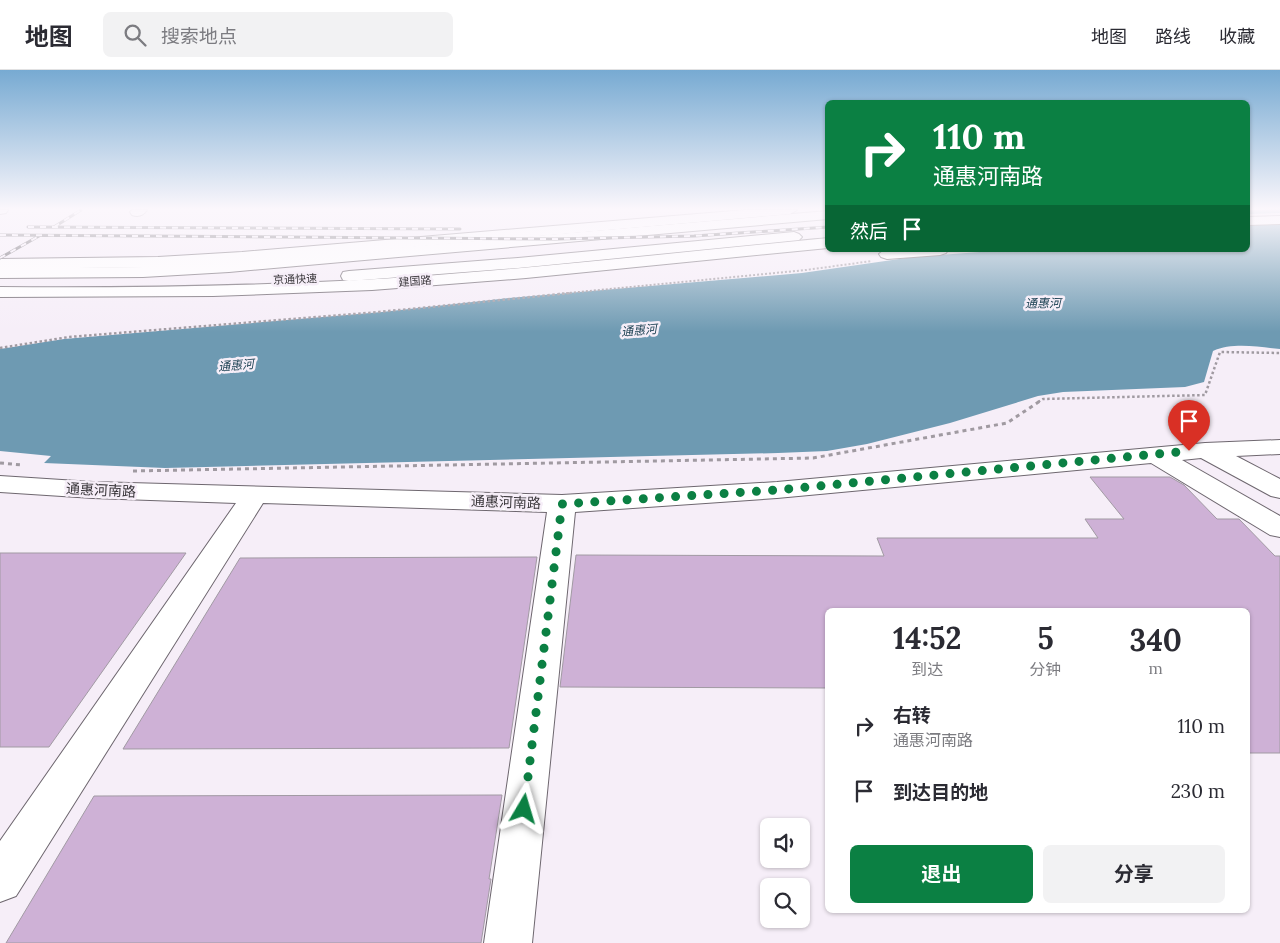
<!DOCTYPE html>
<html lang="zh">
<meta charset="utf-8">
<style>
:root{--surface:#fff;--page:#f2f2f3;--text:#2b2b33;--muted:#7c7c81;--line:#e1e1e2;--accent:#0b8043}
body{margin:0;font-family:Lora,"Noto Sans SC",serif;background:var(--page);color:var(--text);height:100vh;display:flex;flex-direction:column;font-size:19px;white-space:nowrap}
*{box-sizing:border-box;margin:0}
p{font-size:16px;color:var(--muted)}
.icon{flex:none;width:28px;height:28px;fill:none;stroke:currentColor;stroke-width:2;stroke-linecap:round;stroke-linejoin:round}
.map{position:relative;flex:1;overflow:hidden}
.sheet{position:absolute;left:825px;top:538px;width:425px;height:305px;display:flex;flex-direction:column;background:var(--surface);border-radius:8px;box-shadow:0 1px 4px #0004}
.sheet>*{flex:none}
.top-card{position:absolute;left:825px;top:30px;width:425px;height:152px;border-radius:8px;box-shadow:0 1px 4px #0004;background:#0b8043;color:#fff;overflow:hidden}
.tools{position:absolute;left:760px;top:748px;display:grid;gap:10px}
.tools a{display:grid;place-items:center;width:50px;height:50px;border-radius:8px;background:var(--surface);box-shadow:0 1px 4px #0004;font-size:25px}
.pin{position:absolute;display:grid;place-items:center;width:42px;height:42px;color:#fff;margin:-51px -21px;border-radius:50% 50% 50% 0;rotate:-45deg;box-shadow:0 0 5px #0007}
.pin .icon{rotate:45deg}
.me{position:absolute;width:55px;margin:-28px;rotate:7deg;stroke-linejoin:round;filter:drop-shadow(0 0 4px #0008)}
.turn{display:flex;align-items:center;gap:18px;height:105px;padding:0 25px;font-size:22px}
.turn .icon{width:65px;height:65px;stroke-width:2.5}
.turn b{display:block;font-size:35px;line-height:42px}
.then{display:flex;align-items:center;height:48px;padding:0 25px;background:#0003;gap:10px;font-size:19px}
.eta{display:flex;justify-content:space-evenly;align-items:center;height:85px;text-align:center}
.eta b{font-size:30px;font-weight:700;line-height:35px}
.action{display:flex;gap:10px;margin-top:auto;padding:10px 25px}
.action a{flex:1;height:58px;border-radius:8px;background:var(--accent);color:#fff;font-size:20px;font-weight:700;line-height:58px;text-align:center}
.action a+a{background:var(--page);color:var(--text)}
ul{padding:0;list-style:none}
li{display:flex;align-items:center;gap:15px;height:65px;padding:0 25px}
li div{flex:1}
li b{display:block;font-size:19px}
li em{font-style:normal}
header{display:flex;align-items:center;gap:30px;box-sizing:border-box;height:70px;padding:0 25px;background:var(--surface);border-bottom:1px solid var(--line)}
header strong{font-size:24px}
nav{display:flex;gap:28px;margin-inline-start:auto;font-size:18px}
.search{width:350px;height:45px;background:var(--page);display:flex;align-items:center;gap:12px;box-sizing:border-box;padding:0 18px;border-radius:8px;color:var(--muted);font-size:19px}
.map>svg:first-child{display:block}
</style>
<header>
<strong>地图</strong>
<div class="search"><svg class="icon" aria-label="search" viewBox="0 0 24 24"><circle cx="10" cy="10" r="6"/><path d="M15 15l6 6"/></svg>搜索地点</div>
<nav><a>地图</a><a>路线</a><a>收藏</a></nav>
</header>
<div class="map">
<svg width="1280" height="873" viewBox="0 0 1280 873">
<rect width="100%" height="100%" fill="#f6eef8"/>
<!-- water -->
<path fill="#6e9ab2" d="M1280 154V279C1259 277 1233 272 1213 281L1204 312 1185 317 1063 322 1038 326 950 353 867 374 827 381 778 383 165 398 44 393 51 386 0 381V279L64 269 382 242 509 228 802 203 913 187 1006 180H1248V155Z"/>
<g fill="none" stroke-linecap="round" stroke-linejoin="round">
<!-- stream -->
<path stroke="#6e9ab2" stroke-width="4" d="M1248 142 1280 141"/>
</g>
<!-- building -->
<path fill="#ceb1d6" stroke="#a19aa3" d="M1090 407H1170L1184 415 1217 449H1239L1275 486H1280V683H1248V540H828V618L560 617 576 485 884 486 877 468H1098L1085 449H1124Z
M0 483H186L49 677H0Z
M537 487 509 678 123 679 240 488Z
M502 725 489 809H491L481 873H6L94 726Z"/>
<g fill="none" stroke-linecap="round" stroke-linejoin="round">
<defs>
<path id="minor" d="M0 140H8L6 143 0 144Z
M132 140H147C143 146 138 147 132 145L130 142Z
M1280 146V154L1248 155V147Z
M884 180H948L946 183 940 185 887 189 881 187 879 184Z
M1280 370V384L1236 386 1280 409V428L1271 426 1201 388 1182 390 1280 446V467L1270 465 1151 393 777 428 575 442 532 873H484L547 442 263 433 16 826 0 832V771L236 433 93 428 0 422V406L93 412 562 425 777 412 1205 373Z"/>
<path id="major" d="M745 140H797L790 144 242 192 158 197 0 199V189L158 187 242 182Z
M828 168V178L526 208 372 220 213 226 0 227V217C142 218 283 216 425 206 559 196 693 181 828 168Z"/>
<path id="highway" d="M828 141V149L229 202 143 207 0 208V198L143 197 229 192Z
M794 162 799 164 802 167 799 170 518 198 349 211 343 210 341 206 343 202 349 201 518 188Z"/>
</defs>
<!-- minor casing -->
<use href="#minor" stroke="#6e676f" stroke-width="2"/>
<!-- major casing -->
<use href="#major" stroke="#6e676f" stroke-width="2"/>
<!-- highway casing -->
<use href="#highway" stroke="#6e676f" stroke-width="2"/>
<!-- path-far2 -->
<path stroke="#a09aa1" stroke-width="2" stroke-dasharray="2 2" stroke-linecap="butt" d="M558 224 806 200 872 191"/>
<!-- path-far1 -->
<path stroke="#a09aa1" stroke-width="2.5" stroke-dasharray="2.5 2.5" stroke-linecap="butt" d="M0 278 69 267 379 242 571 223
M1038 332 1043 329 1205 325 1220 282 1280 283"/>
<!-- path -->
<path stroke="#a09aa1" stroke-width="3" stroke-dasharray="4 4" stroke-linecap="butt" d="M0 393 22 395
M133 401 813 388 1007 353 1040 331"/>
<!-- minor -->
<use href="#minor" fill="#fff" fill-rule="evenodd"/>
<!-- major -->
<use href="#major" fill="#fff" fill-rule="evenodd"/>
<!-- highway -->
<use href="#highway" fill="#fff" fill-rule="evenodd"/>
<defs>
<path id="rail" d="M28 157 460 159
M54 157 81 140
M0 165 555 169 694 166 828 157
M0 188 39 166"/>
</defs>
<!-- rail casing -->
<use href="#rail" stroke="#5a565c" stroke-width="3"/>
<!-- rail -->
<use href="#rail" stroke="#f6eef8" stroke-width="2" stroke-dasharray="6" stroke-linecap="butt"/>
</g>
<!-- sky -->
<linearGradient id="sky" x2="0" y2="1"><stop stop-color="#77aad2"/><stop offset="0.53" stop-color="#fbf7fc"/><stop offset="1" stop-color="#fbf7fc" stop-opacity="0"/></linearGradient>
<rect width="1280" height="262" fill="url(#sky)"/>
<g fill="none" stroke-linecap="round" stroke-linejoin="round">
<!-- route -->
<path stroke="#0b8043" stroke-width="9" stroke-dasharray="0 16.2" d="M524 739 562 434 777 420 1189 381"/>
</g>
<g text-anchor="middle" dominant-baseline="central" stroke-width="5" stroke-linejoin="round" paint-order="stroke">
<!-- far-street labels -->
<g font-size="11" fill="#39363a" stroke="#f6eef8">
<text transform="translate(295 209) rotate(-2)">京通快速</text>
<text transform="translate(415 211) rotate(-4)">建国路</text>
</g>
<!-- far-water labels -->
<g font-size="12" font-style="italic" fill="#173d4f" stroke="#f6eef8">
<text transform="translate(1043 233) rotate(-1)">通惠河</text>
<text transform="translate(639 260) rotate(-5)">通惠河</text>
<text transform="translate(236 295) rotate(-5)">通惠河</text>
</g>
<!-- street labels -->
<g font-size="14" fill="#39363a" stroke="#f6eef8">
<text transform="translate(101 420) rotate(3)">通惠河南路</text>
<text transform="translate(506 432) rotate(2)">通惠河南路</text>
</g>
</g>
</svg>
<div class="tools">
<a><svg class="icon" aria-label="sound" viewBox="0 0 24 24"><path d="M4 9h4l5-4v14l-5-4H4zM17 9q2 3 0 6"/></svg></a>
<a><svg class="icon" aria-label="search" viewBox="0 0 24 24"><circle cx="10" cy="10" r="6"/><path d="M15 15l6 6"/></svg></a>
</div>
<div class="pin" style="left:1189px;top:381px;background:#d93025"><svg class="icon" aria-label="arrive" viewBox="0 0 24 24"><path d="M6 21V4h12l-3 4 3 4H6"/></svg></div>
<svg class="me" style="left:524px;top:739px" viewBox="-20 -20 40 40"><path d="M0-17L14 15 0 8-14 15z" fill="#0b8043" stroke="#fff" stroke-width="4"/></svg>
<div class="top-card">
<div class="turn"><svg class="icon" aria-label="right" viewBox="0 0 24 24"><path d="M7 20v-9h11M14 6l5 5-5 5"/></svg><div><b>110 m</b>通惠河南路</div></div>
<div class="then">然后<svg class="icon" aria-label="arrive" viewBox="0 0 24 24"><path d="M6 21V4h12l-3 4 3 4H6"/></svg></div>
</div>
<section class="sheet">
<div class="eta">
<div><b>14:52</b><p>到达</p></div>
<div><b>5</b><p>分钟</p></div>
<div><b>340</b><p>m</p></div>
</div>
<ul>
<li><svg class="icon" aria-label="right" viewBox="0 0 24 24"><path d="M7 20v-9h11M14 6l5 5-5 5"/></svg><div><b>右转</b><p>通惠河南路</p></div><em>110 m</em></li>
<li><svg class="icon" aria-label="arrive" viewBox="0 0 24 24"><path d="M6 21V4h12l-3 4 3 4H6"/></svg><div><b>到达目的地</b></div><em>230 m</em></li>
</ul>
<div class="action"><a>退出</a><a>分享</a></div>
</section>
</div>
